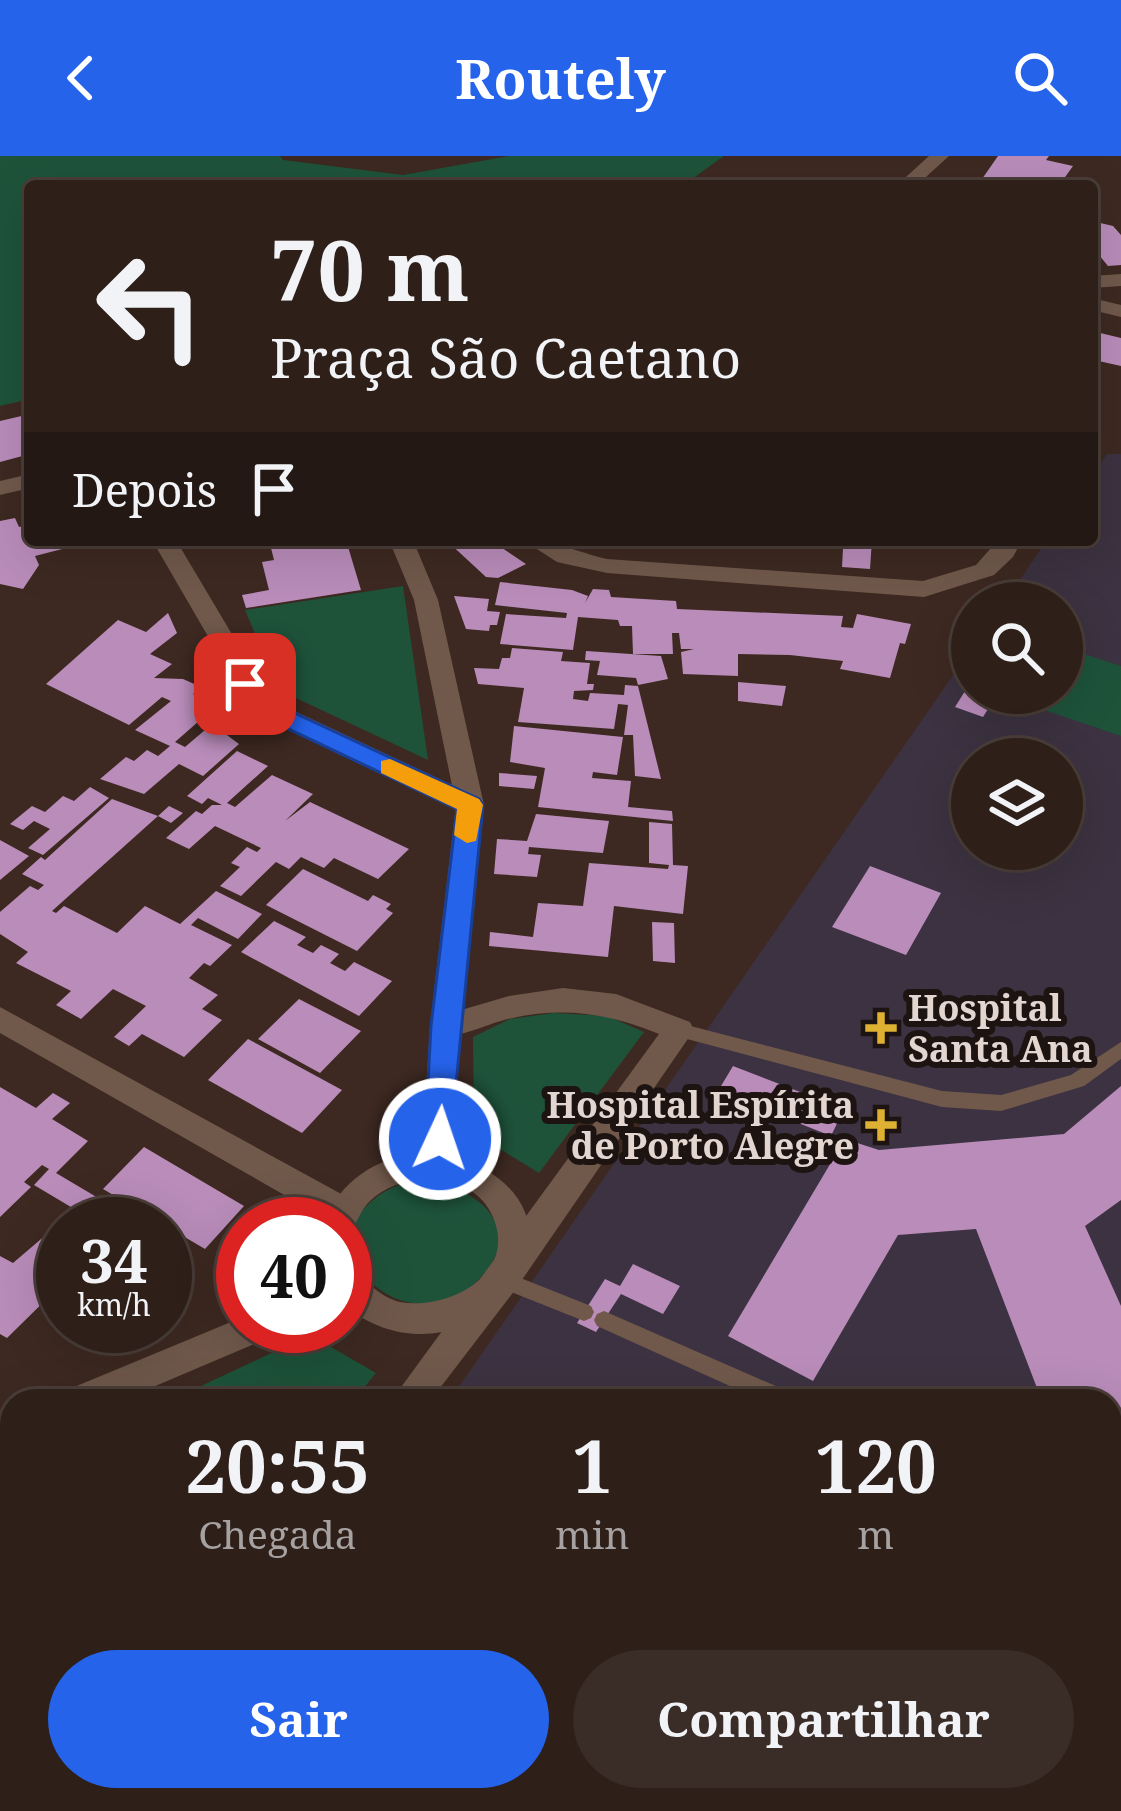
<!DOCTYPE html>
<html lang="pt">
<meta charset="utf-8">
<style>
:root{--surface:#2e1f19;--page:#3a2c26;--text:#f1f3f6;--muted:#a7a2a2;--line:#493d38;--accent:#2563eb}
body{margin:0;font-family:"Noto Serif",serif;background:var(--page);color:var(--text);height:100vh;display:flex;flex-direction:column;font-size:45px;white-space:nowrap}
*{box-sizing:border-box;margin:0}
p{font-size:39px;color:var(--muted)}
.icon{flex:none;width:66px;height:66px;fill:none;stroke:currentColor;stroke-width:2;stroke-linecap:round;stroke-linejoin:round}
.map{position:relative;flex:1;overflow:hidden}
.panel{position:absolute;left:0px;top:1233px;width:1122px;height:423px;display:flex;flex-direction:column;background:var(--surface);border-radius:36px 36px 0 0;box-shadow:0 12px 48px #0002,0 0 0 3px var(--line)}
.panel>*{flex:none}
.banner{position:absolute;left:24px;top:24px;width:1074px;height:366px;border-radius:12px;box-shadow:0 12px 48px #0002,0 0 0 3px var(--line);background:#2e1f19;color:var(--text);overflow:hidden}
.tools{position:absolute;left:951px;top:426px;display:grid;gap:24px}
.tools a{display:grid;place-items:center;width:132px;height:132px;border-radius:50%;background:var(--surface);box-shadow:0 12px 48px #0002,0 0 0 3px var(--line);font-size:60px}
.speed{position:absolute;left:36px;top:1041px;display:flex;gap:24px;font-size:60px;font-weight:700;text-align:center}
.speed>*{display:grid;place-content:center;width:156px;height:156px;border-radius:50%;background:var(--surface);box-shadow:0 12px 48px #0002,0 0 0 3px var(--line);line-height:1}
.speed small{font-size:30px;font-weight:400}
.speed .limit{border:18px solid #d22;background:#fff;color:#111}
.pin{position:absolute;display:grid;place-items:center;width:102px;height:102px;color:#fff;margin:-51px;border-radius:24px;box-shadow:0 6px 18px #0006}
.me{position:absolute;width:132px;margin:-66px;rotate:3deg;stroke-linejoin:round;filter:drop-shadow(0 0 9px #0008)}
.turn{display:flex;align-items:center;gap:42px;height:252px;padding:0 48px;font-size:54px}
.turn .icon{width:156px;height:156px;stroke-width:2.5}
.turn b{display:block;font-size:84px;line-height:102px}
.then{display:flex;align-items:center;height:114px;padding:0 48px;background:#0003;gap:24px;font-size:45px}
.eta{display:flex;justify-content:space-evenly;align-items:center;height:204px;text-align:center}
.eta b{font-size:72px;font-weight:700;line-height:84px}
.primary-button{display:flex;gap:24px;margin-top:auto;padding:24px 48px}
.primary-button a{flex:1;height:138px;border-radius:72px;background:var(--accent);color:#fff;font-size:48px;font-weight:700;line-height:138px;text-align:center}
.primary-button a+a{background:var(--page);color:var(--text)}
header{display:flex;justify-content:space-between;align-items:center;height:156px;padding:0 48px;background:var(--accent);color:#fff;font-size:54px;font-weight:700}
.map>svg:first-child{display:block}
</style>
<header><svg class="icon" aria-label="back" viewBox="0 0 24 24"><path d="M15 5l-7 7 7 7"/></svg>Routely<svg class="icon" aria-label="search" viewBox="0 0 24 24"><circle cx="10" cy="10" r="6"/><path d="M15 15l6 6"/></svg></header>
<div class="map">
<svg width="1121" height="1655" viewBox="0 0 1121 1655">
<rect width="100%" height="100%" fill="#3d2921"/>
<!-- medical -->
<path fill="#3c3241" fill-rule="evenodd" d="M1107 298H1121V1655H945L928 1644H1110V1245H449L972 492V537H1062V447H1004L1047 384H1092V320ZM972 603H1062V693H972Z"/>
<!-- green -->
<path fill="#1e533a" d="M0 0H280L283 4 403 19 509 0H724L682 30H30V243L0 250Z
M403 430 428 604 279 534 245 454Z
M1062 491 1121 510V580L1024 547 1031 537H1062Z
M554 857 607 860 644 876 539 1017 474 977 473 881 510 863Z
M412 1024C465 1023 530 1066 483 1119 404 1208 275 1068 412 1024Z
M310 1179 376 1217 353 1245H169Z
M12 1319V1644H37L28 1655H0V1324Z"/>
<!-- building -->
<path fill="#b98cba" d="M998 0H1049L1046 4 1073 10 1063 24 1051 21 1044 30H969L976 22 982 23Z
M1092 65 1113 70 1121 79V109L1108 110 1099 99H1092V86L1098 85Z
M1092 175 1121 182V210L1094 204 1098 196 1092 195Z
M30 258V298L0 306V265Z
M15 362 19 371 30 369V384H66L70 391 35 400 39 409 23 433 0 428V365Z
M269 384H346L361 434 246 452 242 439 269 434 262 406 274 404Z
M446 384H490L526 408 498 422 486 421Z
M809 384H872L870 413 842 411 843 393 808 388Z
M500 426 572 434 588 440 585 447 593 433 609 434 611 441 676 445 677 453 843 460 841 471 853 472 857 458 911 468 905 488 900 487 890 522 840 513 843 505 790 499 738 498V520L683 518 681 496 694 493H681L679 477H672L673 498H633L632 470H620L618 464 578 461 573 494 500 488 506 458 566 462 567 457 495 449Z
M454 440 489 443 487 455 500 456 497 469H490L489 475 466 473Z
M168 457 177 477 150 498 172 508 154 522 183 523 201 531 193 538 204 543 194 552 207 558 175 586 185 591 212 568 239 588 203 620 179 608 144 638 100 623 126 601 134 605 147 594 158 600 170 590 135 574 171 545 162 541 129 569 46 528 118 464 146 476Z
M512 492 563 496 561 505 590 507 587 528H594L593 534 574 535 573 543 588 545 590 537 624 539 625 529 638 530 661 623 635 620 633 579H624L628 549 618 548 614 573 518 566 524 532 478 528 474 512 499 513 502 502H510Z
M586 495 661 500 668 523 638 529 636 522 597 519 600 505 585 504Z
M972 524V537H998L983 561 955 551Z
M738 526 786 530 782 550 738 545Z
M514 570 623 581 617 619 593 616 592 622 631 625 628 651 672 655 673 665 538 651 545 612 510 606Z
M237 595 268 610 227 647 235 651 272 619 313 638 285 665 310 646 409 693 378 723 334 702 324 712 301 701 289 713 276 706 241 740 220 730 240 711 231 707 247 691 257 696 261 692 215 670 189 693 166 682 196 655 202 658 212 649H222L208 642 202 648 187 640Z
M499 617 537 620 534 633 499 630Z
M90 631 109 642 43 699 28 692 50 673 34 665 23 674 10 668 32 650 45 656 63 640 74 645Z
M112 643 158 660 169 650 183 657 171 667 158 660 52 755 56 757 64 750 117 777 145 750 180 768 216 735 262 758 238 783 198 762 191 769 232 789 210 810 204 807 189 822 218 839 202 853 222 864 184 901 142 878 129 890 114 881 146 850 113 833 81 863 56 849 71 835 16 807 28 796 0 778V756L30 730 38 734 44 729 22 718 41 701 45 704Z
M536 658 609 665 603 697 529 691 528 698 541 699 537 721 494 718 497 683 527 685Z
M649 666 672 668 673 709 688 710 683 758 614 750 608 801 489 790 490 776 533 781 538 747 583 750 589 707 668 713 669 709 649 707Z
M0 684 29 700 0 724Z
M870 710 941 737 906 799 832 771Z
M303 713 368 745 373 739 391 748 386 753 393 757 357 795 266 749Z
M274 765 306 781 297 789 313 797 321 789 339 798 330 807 345 815 354 806 392 825 359 860 241 796Z
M652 766 674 767 675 807 653 805Z
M299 843 361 875 320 917 258 883Z
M248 883 342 934 302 977 208 924Z
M733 910 844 953 831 980 718 935Z
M1121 930V1044L1085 1070 1121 1150V1289L1110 1291V1245H1042L976 1073 898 1079 813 1225 728 1180 845 983 879 994 1064 978Z
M0 931 36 952 53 937 70 947 52 963 88 985 56 1017 142 1068H86L91 1063 34 1029 49 1013 42 1009 24 1026 31 1031 0 1061Z
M144 991 244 1050 205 1093 103 1033Z
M54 1072 63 1077V1127L7 1182 0 1178V1100L13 1107Z
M633 1108 680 1130 663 1158 621 1138 596 1176 577 1167 605 1123 620 1130Z
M235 1644H448L439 1655H226Z"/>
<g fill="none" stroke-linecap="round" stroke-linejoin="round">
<!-- service -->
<path fill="#70594b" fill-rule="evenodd" d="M679 867 942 935 1001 939 1071 919 1121 886V903L1084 930 1001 955 942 951 672 879 670 874 672 869Z
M503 1115 591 1150 594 1156 591 1162 584 1165 496 1130 493 1124 496 1118Z
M604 1155 794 1238 797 1245H763L597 1170 594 1164 597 1158Z
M1121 1324V1344L1110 1346V1326Z"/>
<!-- minor -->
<path fill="#70594b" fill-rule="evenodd" d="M929 0H949L916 30H896Z
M1092 142 1121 149V161L1092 154Z
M30 318V332L0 339V325Z
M152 384H176L271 544 480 642 484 649 480 656H460L252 556Z
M563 832 616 838 690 866 694 874 515 1134 430 1245H391L659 878C609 857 562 850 508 863 486 868 456 885 434 878L430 870 434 862 509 840Z
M0 851 354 1045 359 1055 354 1065H330L0 877Z
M75 1644H121L116 1655H70Z"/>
<!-- tertiary -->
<path fill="#70594b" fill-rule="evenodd" d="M1121 118V130L1092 132V120Z
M389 384H413L438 444 484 649 460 870 455 1000C625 1058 469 1249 345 1150V1113C366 1121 378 1141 400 1146 450 1155 521 1116 491 1057 470 1014 400 1014 369 1046 361 1054 356 1068 350 1078L345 1080V1068H321C343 1024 373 1002 422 997L430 870 456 649 414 444Z
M523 384C554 384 577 396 607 403L923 425 976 409 998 384H1022L1013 401 994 419 924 441 607 417 557 406Z
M243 1161V1170H276L271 1181 120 1245H62L67 1234Z
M12 1257V1291L0 1296V1262Z"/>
</g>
<!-- route -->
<path fill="#2563eb" stroke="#184099" stroke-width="3" d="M245 521 253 523 269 545 479 643 483 649 450 991H429L425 983 431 870 457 653 253 556 233 528Z"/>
<!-- slow -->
<path fill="#f59e0b" d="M390 603 479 643 483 649 476 685 467 687 454 679 457 653 381 617V605Z"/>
<!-- markers -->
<g fill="#deb133" stroke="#1d1411" stroke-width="4.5">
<path d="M875 854h12v12h12v12h-12v12h-12v-12h-12v-12h12z"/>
<path d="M875 951h12v12h12v12h-12v12h-12v-12h-12v-12h12z"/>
</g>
<g text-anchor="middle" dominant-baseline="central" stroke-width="12" stroke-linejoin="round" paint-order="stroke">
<!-- poi labels -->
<g font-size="36" font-weight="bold" fill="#e3d6d0" stroke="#1d1411" text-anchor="start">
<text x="908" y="851">Hospital<tspan x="908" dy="41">Santa Ana</tspan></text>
<text x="854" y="948" text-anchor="end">Hospital Espírita<tspan x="854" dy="41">de Porto Alegre</tspan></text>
</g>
</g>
</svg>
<div class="tools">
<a><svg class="icon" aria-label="search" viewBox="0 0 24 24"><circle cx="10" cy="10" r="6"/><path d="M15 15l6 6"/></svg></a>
<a><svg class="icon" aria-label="layers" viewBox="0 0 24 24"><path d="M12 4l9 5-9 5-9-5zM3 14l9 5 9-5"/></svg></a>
</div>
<div class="speed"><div>34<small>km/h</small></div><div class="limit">40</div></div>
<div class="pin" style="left:245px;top:528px;background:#d93025"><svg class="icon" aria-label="arrive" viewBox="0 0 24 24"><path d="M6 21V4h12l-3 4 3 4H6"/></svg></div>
<svg class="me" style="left:440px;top:983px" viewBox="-20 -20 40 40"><circle r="17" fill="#2563eb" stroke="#fff" stroke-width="3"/><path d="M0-11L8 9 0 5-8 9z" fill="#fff"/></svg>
<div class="banner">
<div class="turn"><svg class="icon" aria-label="left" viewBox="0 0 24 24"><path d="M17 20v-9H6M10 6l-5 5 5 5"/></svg><div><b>70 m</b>Praça São Caetano</div></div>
<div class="then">Depois<svg class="icon" aria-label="arrive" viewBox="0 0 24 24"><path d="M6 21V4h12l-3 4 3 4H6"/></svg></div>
</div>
<section class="panel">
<div class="eta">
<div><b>20:55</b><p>Chegada</p></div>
<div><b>1</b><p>min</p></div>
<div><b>120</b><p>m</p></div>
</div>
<div class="primary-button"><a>Sair</a><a>Compartilhar</a></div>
</section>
</div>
